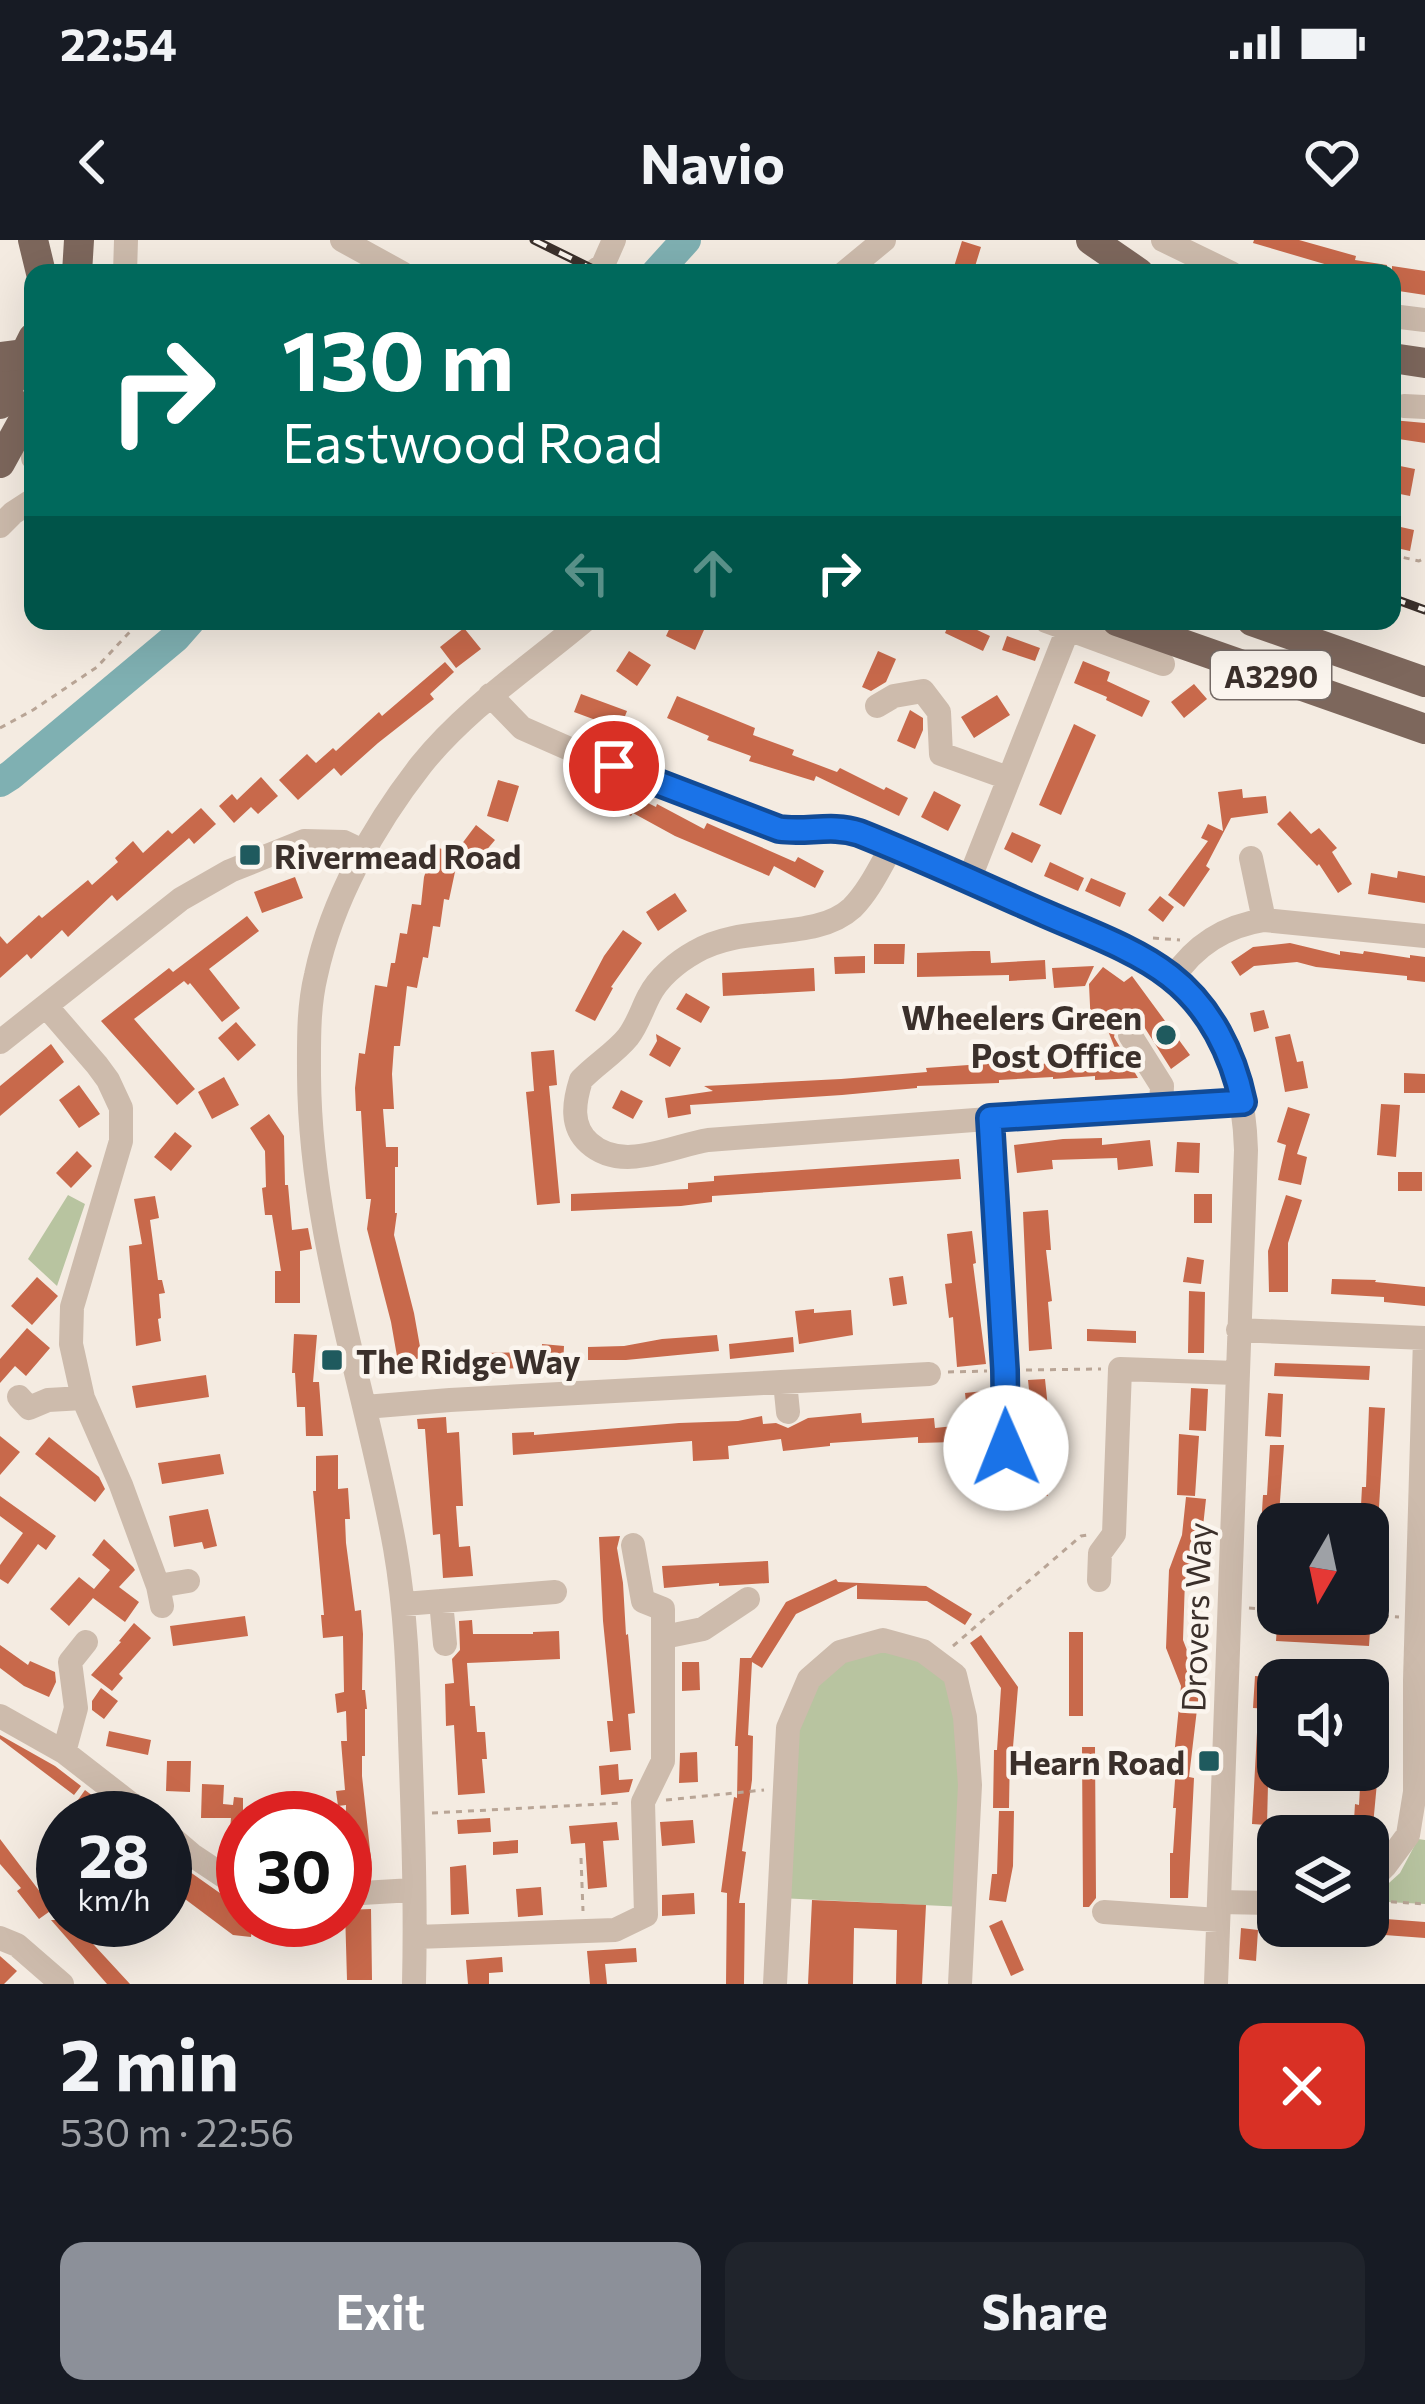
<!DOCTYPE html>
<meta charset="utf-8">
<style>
:root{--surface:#171b24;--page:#20242c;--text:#f1f3f6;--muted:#9ea1a6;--accent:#8c9099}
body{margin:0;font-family:Commissioner,sans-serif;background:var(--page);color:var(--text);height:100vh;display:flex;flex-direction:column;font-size:45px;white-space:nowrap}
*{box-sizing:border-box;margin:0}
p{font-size:39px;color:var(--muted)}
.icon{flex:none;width:66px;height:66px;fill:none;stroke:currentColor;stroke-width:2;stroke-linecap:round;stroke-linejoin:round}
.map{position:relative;height:1744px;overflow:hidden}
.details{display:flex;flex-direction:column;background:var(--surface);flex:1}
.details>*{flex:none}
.hud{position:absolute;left:24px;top:24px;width:1377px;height:366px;border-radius:24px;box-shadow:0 12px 48px #0002;background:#00695c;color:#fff;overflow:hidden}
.needle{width:78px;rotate:189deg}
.buttons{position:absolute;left:1257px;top:1263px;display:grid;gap:24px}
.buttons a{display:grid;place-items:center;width:132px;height:132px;border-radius:24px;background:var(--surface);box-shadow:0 12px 48px #0002;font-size:60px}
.speed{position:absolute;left:36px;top:1551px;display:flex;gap:24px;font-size:60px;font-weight:700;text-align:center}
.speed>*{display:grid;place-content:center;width:156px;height:156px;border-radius:50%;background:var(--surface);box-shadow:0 12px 48px #0002;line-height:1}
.speed small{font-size:30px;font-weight:400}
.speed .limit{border:18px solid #d22;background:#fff;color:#111}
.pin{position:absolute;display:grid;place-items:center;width:102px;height:102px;color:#fff;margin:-51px;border:6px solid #fff;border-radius:50%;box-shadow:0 3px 12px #0007}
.me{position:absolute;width:132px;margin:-66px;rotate:359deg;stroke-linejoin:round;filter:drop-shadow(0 0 9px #0008)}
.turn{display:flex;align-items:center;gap:42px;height:252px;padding:0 60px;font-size:54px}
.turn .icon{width:156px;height:156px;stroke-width:2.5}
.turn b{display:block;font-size:84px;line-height:102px}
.lanes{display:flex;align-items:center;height:114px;padding:0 60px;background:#0003;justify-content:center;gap:60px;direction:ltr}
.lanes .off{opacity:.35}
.round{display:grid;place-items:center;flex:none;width:126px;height:126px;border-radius:24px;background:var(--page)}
.head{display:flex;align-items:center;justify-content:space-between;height:204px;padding:0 60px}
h1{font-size:72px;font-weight:700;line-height:90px}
.primary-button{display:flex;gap:24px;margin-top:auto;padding:24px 60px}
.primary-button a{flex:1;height:138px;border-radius:24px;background:var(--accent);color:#fff;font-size:48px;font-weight:700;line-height:138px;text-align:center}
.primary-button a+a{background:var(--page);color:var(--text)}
.status{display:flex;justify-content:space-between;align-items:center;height:84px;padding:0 60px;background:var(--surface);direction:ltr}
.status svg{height:33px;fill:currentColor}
header{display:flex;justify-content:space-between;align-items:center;height:156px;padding:0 60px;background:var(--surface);font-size:54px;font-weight:700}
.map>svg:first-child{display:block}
</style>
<div class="status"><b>22:54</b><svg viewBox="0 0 49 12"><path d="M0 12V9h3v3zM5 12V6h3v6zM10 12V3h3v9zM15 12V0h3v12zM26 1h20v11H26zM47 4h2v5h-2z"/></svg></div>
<header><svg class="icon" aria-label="back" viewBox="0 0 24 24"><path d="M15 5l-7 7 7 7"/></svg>Navio<svg class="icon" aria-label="heart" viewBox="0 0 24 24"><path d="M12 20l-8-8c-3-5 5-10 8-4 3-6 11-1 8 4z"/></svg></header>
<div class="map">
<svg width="1425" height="1744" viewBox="0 0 1425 1744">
<rect width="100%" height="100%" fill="#f4ebe1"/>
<!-- green -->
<path fill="#b8c4a0" d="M68 955 85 964 57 1046 28 1019Z
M883 1400 955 1435 964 1667 779 1658 788 1488 809 1439Z
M1418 1599 1425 1600V1664L1369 1661 1400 1633Z"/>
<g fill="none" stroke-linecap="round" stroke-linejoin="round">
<!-- river -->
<path stroke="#7fb0b2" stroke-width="30" d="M656 33 686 0
M0 542 11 535 175 398 190 381"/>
</g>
<!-- building -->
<path fill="#c8694b" d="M1254 0H1299L1356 16 1355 20 1387 25V33H1355L1253 3Z
M962 1 981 7 973 33H952Z
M1392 26 1425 31V55L1392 50Z
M1392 180 1425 183V203L1392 198Z
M1400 226 1415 229 1410 256 1395 253Z
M1392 285 1414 290 1410 311 1392 307Z
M673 381H708L695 410 666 396Z
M950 381H958L990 396 983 411 945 393Z
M464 388 481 409 456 428 440 407Z
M1007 396 1040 408 1035 421 1002 410Z
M629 411 651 425 637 446 616 431Z
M878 411 896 419 886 442 871 451 862 447Z
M1083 421 1110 432 1107 441 1150 461 1142 477 1106 460 1107 457 1074 443Z
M445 422 454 432 430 454 434 459 378 503 341 536 334 528 298 560 279 540 307 514 316 523 333 508 336 511 379 472 382 476Z
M1194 444 1207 459 1184 478 1171 462Z
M581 454 627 471 620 489 574 472Z
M997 455 1010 475 974 498 961 477Z
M677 456 755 488 753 495 794 510 792 515 837 532 840 528 884 550 886 547 908 558 899 576 816 536 814 541 749 521 751 516 707 500 709 496 667 478Z
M910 470 923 478V490L915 509 897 501Z
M1074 484 1096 495 1061 575 1039 565Z
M261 537 278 556 258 574 251 567 234 583 219 566 232 554 237 560Z
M498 540 519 546 508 582 487 576Z
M610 544 656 567 657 564 704 589 707 583 795 622 798 617 824 631 815 648 774 626 769 636 675 596 633 573 631 576 601 562Z
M1242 549 1243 558 1266 556 1268 573 1231 578 1206 626 1210 629 1184 667 1168 655 1208 601 1201 598 1208 584 1223 591 1218 552Z
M934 551 961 565 948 591 921 577Z
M201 568 216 584 194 604 189 598 117 661 112 655 68 697 62 690 31 719 27 714 0 738V696L7 704 39 675 42 678 88 640 92 645 118 622 115 618 133 601 143 613 168 590 172 594Z
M1290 571 1311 594 1319 588 1337 608 1332 612 1352 644 1338 653 1319 624 1317 626 1277 584Z
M476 585 495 600 479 619 461 605Z
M1012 592 1041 605 1032 623 1004 609Z
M434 607 459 613 449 660 444 659 440 687 433 686 428 718 423 717 417 748 407 746 400 806H394L392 834 394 869H383L386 907H398V927H395V973H397L394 995 414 1073 422 1118 398 1122 391 1082 367 989 371 959H366L361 871H356L355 848 359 813 365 814 375 745 387 747 391 723H395L400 693 407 694 412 664 421 665 424 637Z
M1050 622 1084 638 1078 651 1044 636Z
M1398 631 1425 636V663L1368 654 1371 633 1397 638Z
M295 637 303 658 262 673 254 652Z
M1091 638 1126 653 1120 667 1085 651Z
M675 653 687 671 658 691 646 672Z
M1160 656 1174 667 1163 682 1148 670Z
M247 676 259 691 209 729 240 768 222 782 190 743 188 745 184 741 134 779 195 849 177 865 101 781 169 728 173 732Z
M623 690 642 703 611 747 613 748 595 781 575 771 604 716Z
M1290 703 1340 715V711L1363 714 1364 711 1410 718V715L1425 717V742L1407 740V736L1316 727 1297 722 1254 726 1240 736 1231 722 1253 707Z
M874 704H905L904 724H874Z
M973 711H990L991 723 1045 720 1046 739 1009 741V735L917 737V713Z
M865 716V733L835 734 834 717Z
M1094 726 1085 746 1054 748 1052 728Z
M1103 727 1124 742 1132 736 1190 815 1171 829 1143 785 1137 780 1128 779 1116 786 1114 797 1138 838 1095 840V836L1053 839V837L999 840V843L917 846V848L842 855 690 865 691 874 668 878 665 858 713 851 704 846 841 839 927 832 926 828 1011 822 1040 821V824L1119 818 1106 786 1091 787 1089 744Z
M814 728 815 751 723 756 722 733Z
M686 753 710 767 701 783 676 769Z
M1264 770 1269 788 1254 792 1250 773Z
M236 782 256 805 238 821 218 798Z
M656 794 681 808 670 827 649 815 657 801Z
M1290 794 1297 822 1303 821 1308 848 1285 852 1275 797Z
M51 804 64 822 0 876V846Z
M554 810 557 845 549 846 560 963 537 965 526 852 534 851 531 812Z
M1404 833 1425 834V853H1404Z
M224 837 239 865 212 879 198 852Z
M79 845 100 874 79 888 59 860Z
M621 850 643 861 633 879 612 868Z
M1381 864 1400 865 1396 917 1377 915Z
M1288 867 1310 874 1297 914 1307 917 1301 945 1278 940 1286 905 1277 902Z
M269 874 284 896 285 945H288L292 990 308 988 312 1009 300 1011V1063H275V1031H281L272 975H265L262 948 266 947 265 911 250 888Z
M175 892 192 906 171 931 154 917Z
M1102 898V905L1150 900 1153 926 1118 930 1117 918 1052 920 1053 929 1017 933 1014 905 1063 899Z
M1177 902 1200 903 1199 933 1175 932Z
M77 911 92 926 71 948 56 933Z
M959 919 961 939 712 956V962L681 966 571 971V954L688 949V943L714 941V936Z
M1398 932H1422V951H1398Z
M1194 954H1212V983H1194Z
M1286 955 1302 960 1288 1003V1052H1269L1268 1011Z
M155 956 159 978 150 980 158 1040H162L165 1053 159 1054 161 1078 158 1079 161 1101 136 1106 129 1006 142 1004 134 959Z
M1048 970 1051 1010H1046L1052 1061 1048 1062 1052 1109 1029 1111 1023 972Z
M972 991 976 1023 973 1024 986 1124 957 1127 953 1077 949 1078 945 1044 952 1043 947 994Z
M1187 1017 1204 1020 1201 1044 1183 1042Z
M903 1036 907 1064 893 1066 889 1038Z
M37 1037 58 1056 32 1085 11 1066Z
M1332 1039 1376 1040 1375 1042 1425 1047V1066L1384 1062V1057L1331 1054Z
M1189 1051 1205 1052 1204 1113H1188Z
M814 1069V1073L851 1070 853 1095 799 1104 795 1071Z
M27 1088 50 1108 26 1136 15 1126 0 1143V1119Z
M1087 1089 1136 1091V1103L1087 1101Z
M294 1094 317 1095 313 1142H319L323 1196H306L305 1167H297L295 1133H292Z
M717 1095 719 1111 626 1120H588V1107L624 1106 662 1099Z
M793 1097 794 1112 730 1119 729 1104Z
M542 1104 564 1106 563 1126 541 1124Z
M529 1112 530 1128 483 1129V1113Z
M1275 1123 1370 1126 1369 1140 1274 1136Z
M206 1135 209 1157 136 1168 132 1146Z
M1045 1139 1048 1168 1031 1169 1028 1140Z
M1191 1148 1208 1149 1206 1191 1189 1190Z
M984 1151 986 1177 968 1179 965 1153Z
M1268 1153 1283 1154 1281 1197 1265 1196Z
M1369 1167 1385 1168 1378 1284H1360L1362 1247H1366Z
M861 1173 862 1183 934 1178 935 1188 973 1184 974 1195 967 1208 973 1221 957 1223 955 1202 918 1203V1197L830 1203V1206L783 1211 781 1199 728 1206 729 1219 693 1221 692 1201 513 1215 512 1193 534 1192V1195L679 1183 738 1181 762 1176 763 1184 776 1183 788 1188 808 1178Z
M1058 1176 1064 1217 1044 1220 1046 1206 1041 1196 1038 1179Z
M446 1177 447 1193 459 1192 463 1266H456L459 1307 470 1306 473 1336 443 1338 440 1294 433 1295 425 1189H418L417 1179Z
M1179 1194 1199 1196 1195 1256 1177 1255Z
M0 1196 20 1212 0 1235Z
M49 1197 99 1237 105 1249 95 1262 35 1214Z
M1270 1205H1284L1277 1303H1260L1263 1255H1267Z
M220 1214 224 1234 162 1244 158 1223Z
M338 1215V1249L348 1248 350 1279H345L346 1303 355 1371 361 1370 363 1394 362 1450H365L367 1469H365V1516H362V1536L371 1619 345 1620 346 1565 338 1566 336 1551 345 1550 341 1501H347L346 1471 337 1473 335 1454 344 1452 343 1396 323 1398 321 1375H324L313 1251H316V1216Z
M1046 1230 1048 1256 1018 1257V1249L975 1252 973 1235Z
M0 1256 56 1296 46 1310 38 1304 8 1344 0 1339V1325L23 1293 0 1276Z
M1186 1257 1206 1259 1202 1296 1185 1339 1183 1400 1200 1444 1189 1537 1194 1538 1188 1658H1170V1613H1173L1176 1568H1173L1176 1527H1173L1181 1446 1166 1408 1169 1330 1182 1295Z
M208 1269 217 1306 204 1309 202 1302 174 1307 169 1276Z
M620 1296 617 1308 623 1343 626 1395 628 1394 635 1473 628 1474 631 1510 610 1512 607 1481H613L603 1381 599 1297Z
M104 1299 133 1327 135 1330 119 1347 139 1362 125 1382 93 1358 69 1386 50 1369 79 1337 94 1349 110 1330 92 1315Z
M768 1321 769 1343 719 1346V1343L664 1348 662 1326Z
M836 1339 838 1342 926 1346 972 1374 965 1385 927 1361 857 1359V1345L796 1374 762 1428 752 1422 748 1495 753 1496 752 1540 742 1611 746 1612 739 1663H745L744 1744H726L727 1653 721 1652 734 1557 737 1558 738 1506H735L740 1418H751L786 1362Z
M245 1376 248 1396 173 1406 170 1386Z
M472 1380 473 1394H533V1392L559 1391 560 1419 467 1423 470 1466H475L477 1492H485L487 1519H482L485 1553 458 1555 454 1485 446 1486 445 1444 454 1443 452 1419 460 1410 459 1381Z
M134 1383 151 1398 119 1434 123 1438 112 1451 91 1435 121 1402 119 1401Z
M1277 1386 1370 1391 1369 1406 1276 1401Z
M1069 1392H1083V1476H1069Z
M981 1395 1018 1447 1013 1507H1010L1009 1568H993L994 1510H997L1001 1448 970 1403Z
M0 1405 28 1425 30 1421 55 1432 56 1442 49 1457 24 1446 0 1428Z
M682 1422H699L700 1450 682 1451Z
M1368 1431 1384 1432 1379 1523H1368Z
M1255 1436 1272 1437 1270 1469 1253 1468Z
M101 1448 118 1461 104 1479 92 1470V1461Z
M1258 1474 1277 1476 1268 1544 1267 1585 1252 1584Z
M109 1491 151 1500 148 1515 106 1506Z
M0 1495 55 1526 81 1546 74 1555 0 1499Z
M1082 1507H1095L1096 1658 1089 1667H1083Z
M697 1512 698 1542 679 1543 680 1513Z
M167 1521H191L190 1552 166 1551Z
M618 1524 619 1540 633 1539 629 1552 601 1555 599 1526Z
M1361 1531 1378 1532 1372 1596H1353L1355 1564 1359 1565Z
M202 1544 224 1545 223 1564 233 1565 234 1557 243 1558V1602L229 1600 231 1578H201Z
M85 1550 122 1578H90L73 1567Z
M999 1571H1014L1013 1626 1006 1662 989 1660 992 1634H997Z
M490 1578 491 1592 458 1594 457 1580Z
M693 1580 695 1603 662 1606 660 1582Z
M617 1582 619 1600 603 1601 607 1647 588 1649 585 1603 571 1604 569 1586Z
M0 1599 53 1669 39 1679 17 1651 21 1648 0 1624Z
M518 1600V1613L493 1615V1602Z
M166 1615 234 1663 243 1665V1680H253L251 1697 233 1695 165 1644Z
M466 1625 469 1674 451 1675 450 1627Z
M541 1647 543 1675 518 1677 516 1649Z
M694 1653 695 1674 662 1676V1655Z
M812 1660 926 1665 922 1744H896L897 1690 854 1688 853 1744H808Z
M371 1669 372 1740H347L345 1670Z
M1373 1678 1425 1682V1698L1371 1694Z
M51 1680H71L130 1744H107Z
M1002 1680 1024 1730 1011 1736 989 1686Z
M1241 1688 1258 1690 1256 1721 1239 1719Z
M636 1708 637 1722 605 1724 607 1744H590L587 1711Z
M0 1716 17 1731 4 1744H0Z
M502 1717 503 1732 489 1733V1744H468L466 1720Z"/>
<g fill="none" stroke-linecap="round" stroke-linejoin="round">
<!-- path -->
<path stroke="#b9a596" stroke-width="3" stroke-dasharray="6 6" stroke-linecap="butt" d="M1392 315 1419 321 1425 318
M0 488 33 470 97 427 140 381
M1153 698 1180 700
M1026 1130 1101 1129
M948 1132 987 1131
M1249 1368 1278 1370
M1347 1374 1399 1377
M953 1406 1081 1296 1088 1295
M666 1560 764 1550
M432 1573 621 1563
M581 1618 583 1671
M1379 1661 1425 1664"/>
<!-- minor -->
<path stroke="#cdbbac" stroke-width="24" d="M342 0 402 33
M1163 0 1231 33
M125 33 126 0
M592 33 603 25 614 0
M844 33 884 0
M1392 76 1425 80
M1404 166 1425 167
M33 192V218
M0 286 13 273 33 260
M1068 389 1163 424
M490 455 522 488 581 514 779 589C807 593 832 584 859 593 919 617 979 644 1038 671 1079 689 1137 710 1171 737 1226 779 1244 844 1246 910L1216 1744
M877 466 894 456 923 451 939 472 941 514 1008 538
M892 606C880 627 869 651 852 668 815 702 743 683 695 712 677 722 658 738 649 756 642 769 638 784 628 797 615 813 595 825 581 840 574 862 570 886 589 903 622 933 671 906 708 900L1161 866 1243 862
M1251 618 1264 680
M969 640 1068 389 1046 381
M1173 738C1195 705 1225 686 1264 680L1425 696
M46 766 97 825 108 840 121 868V901L72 1067 71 1104 83 1158 121 1245 158 1346 162 1366
M1130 795 1162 846 1161 866
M0 802 181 659 230 631 304 601 344 602 365 612
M990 878 1005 1130 1006 1208
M1238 1090 1425 1098 1415 1440V1552L1408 1595 1385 1626 1368 1643
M785 1142 788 1172
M19 1157 29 1168 48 1160 83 1158
M365 1167 450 1160 929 1134
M983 1209 1030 1208
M1099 1340 1100 1313 1114 1294 1120 1129 1236 1133
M158 1346 188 1341
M441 1361 445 1404
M404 1364 555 1352
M664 1397 703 1389 748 1359
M0 1476 64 1512 149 1578
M64 1512 76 1468 70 1422 86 1402
M165 1592 192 1615 243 1649
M345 1654 413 1650
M1219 1662 1278 1663
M1104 1672 1218 1680
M415 1697 615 1690 646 1675 643 1562 663 1521V1369L643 1361 633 1305
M0 1698 17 1705 62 1744
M414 1744C416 1662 413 1580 410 1498 408 1435 406 1371 395 1308 367 1151 310 996 309 835 309 802 308 768 316 735 332 660 374 585 421 525 467 468 528 428 584 381
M775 1744 788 1488 809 1439 840 1412 883 1400 923 1411 955 1435 965 1477 970 1545 960 1744"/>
<!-- major -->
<path stroke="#7d675c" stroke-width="30" d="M33 0 41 33
M1091 0 1139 33
M77 33 79 0
M1392 118 1425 123
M0 164 33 98
M0 223 33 163
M1117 381 1425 489
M1252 381 1425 442"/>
<defs>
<path id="rail" d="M534 0 601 33
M1392 358 1425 370"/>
</defs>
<!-- rail casing -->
<use href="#rail" stroke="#3b302b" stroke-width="9"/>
<!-- rail -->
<use href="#rail" stroke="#fbf5ee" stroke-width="4.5" stroke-dasharray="14" stroke-linecap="butt"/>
<!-- major-bridge -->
<path stroke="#7d675c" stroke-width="30" d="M0 117 33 113"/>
</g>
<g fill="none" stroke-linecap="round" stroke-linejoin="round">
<defs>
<path id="route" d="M614 526 779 589C807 593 832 584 859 593 922 618 984 647 1046 674 1087 692 1135 709 1170 736 1210 767 1233 814 1243 862L990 878 1005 1130 1006 1208"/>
</defs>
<!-- route casing -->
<use href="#route" stroke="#114b97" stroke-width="30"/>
<!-- route -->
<use href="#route" stroke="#1a73e8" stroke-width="21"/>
</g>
<!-- markers -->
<g fill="#1f5a5e" stroke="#fbf5ee" stroke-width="4.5">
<rect x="238" y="603" width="24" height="24" rx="6"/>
<circle cx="1166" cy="795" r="12"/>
<rect x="320" y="1108" width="24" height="24" rx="6"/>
<rect x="1197" y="1509" width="24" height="24" rx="6"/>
</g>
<g text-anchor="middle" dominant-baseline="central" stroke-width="9" stroke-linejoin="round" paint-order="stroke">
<!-- shield labels -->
<rect fill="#fbf5ee" stroke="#756b66" stroke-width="3" x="1211" y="411" width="120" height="48" rx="9"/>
<g font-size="30" font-weight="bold" fill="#3b302b">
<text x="1271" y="435">A3290</text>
</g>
<!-- poi labels -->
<g font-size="33" font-weight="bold" fill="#3b302b" stroke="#fbf5ee" text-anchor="start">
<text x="274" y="615">Rivermead Road</text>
<text x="1142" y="776" text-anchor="end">Wheelers Green<tspan x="1142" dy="38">Post Office</tspan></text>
<text x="356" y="1120">The Ridge Way</text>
<text x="1185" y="1521" text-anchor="end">Hearn Road</text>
</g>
<!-- street labels -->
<g font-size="33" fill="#3b302b" stroke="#fbf5ee">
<text transform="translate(1195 1377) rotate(-88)">Drovers Way</text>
</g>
</g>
</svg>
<div class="buttons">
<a><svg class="needle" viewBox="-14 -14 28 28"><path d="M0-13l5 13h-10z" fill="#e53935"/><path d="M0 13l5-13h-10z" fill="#9ea1a6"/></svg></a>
<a><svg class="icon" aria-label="sound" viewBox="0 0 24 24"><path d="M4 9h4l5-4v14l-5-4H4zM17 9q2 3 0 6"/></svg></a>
<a><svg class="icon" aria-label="layers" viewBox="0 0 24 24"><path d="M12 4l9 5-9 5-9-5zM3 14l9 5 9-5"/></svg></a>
</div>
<div class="speed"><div>28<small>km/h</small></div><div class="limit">30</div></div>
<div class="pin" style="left:614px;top:526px;background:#d93025"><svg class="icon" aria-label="arrive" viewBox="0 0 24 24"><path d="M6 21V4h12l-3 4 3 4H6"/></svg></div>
<svg class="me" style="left:1006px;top:1208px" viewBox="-20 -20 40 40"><circle r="19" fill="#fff"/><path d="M0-13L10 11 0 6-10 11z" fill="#1a73e8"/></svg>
<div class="hud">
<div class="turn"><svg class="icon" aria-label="right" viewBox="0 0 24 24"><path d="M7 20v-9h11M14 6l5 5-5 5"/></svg><div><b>130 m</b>Eastwood Road</div></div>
<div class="lanes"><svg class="icon off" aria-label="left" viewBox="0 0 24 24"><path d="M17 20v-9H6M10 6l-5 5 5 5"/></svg><svg class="icon off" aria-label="ahead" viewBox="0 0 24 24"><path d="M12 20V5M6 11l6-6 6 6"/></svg><svg class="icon" aria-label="right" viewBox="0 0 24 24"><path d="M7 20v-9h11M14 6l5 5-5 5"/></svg></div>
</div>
</div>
<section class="details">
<div class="head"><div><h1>2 min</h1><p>530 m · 22:56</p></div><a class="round" style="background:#d93025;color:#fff"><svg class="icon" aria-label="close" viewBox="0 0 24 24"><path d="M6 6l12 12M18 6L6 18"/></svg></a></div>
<div class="primary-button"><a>Exit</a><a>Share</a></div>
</section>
